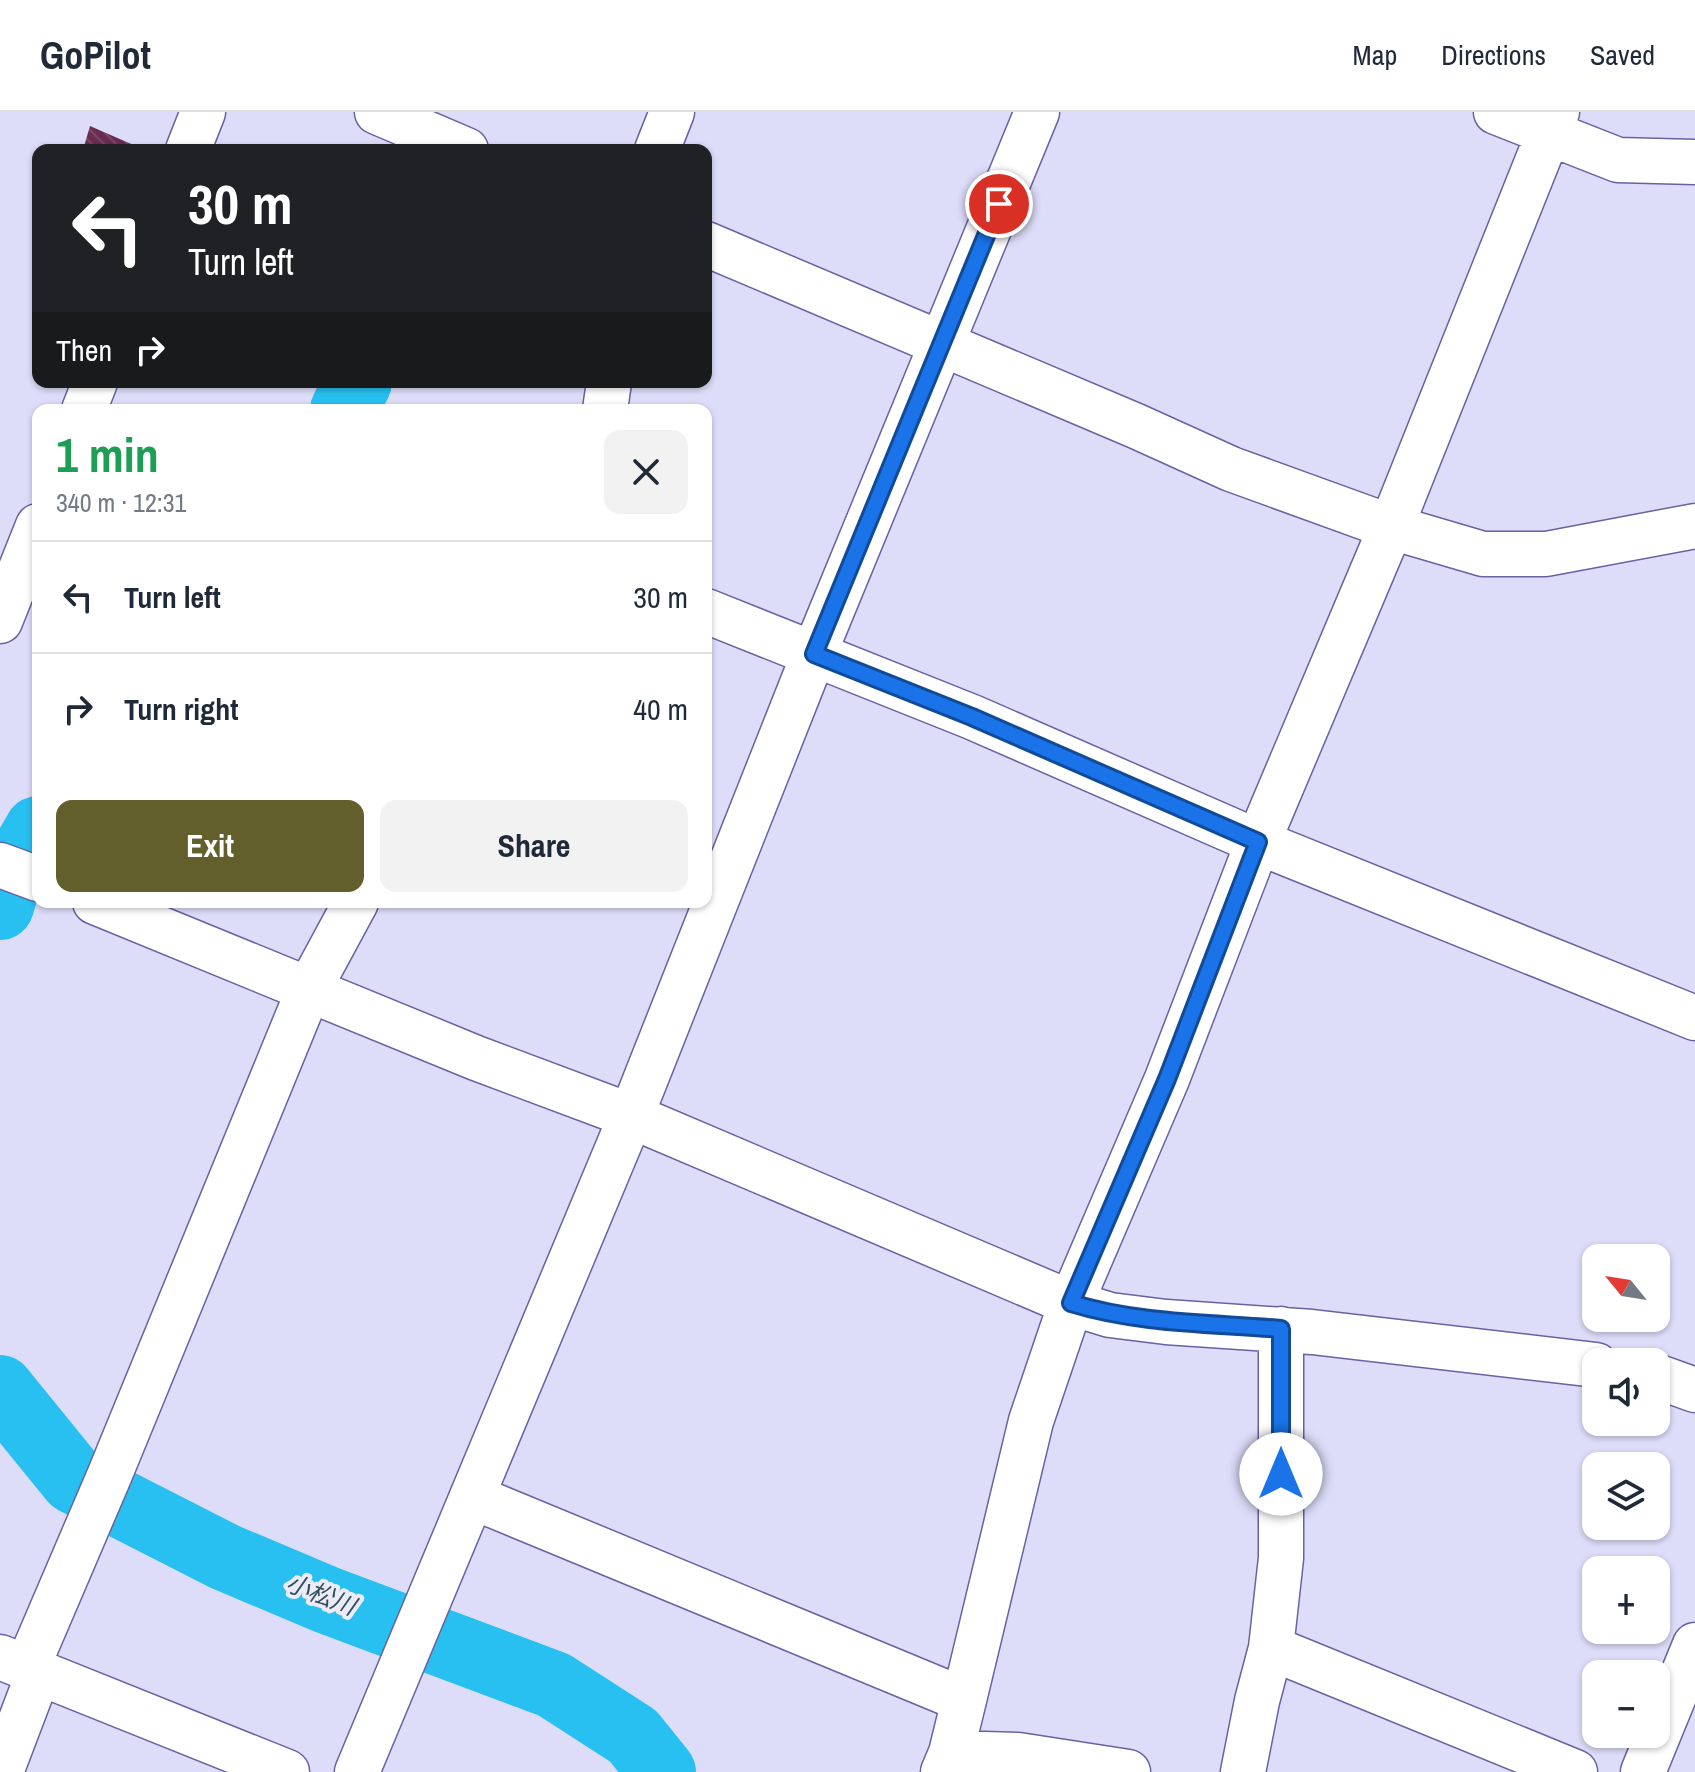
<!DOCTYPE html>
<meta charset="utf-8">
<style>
:root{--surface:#fff;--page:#f2f2f3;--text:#1f2937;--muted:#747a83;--line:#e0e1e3;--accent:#625f2c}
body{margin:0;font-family:"Archivo Narrow","Noto Sans JP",sans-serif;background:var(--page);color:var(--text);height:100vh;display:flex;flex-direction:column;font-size:30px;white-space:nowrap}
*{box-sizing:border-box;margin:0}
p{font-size:26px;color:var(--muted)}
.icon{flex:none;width:44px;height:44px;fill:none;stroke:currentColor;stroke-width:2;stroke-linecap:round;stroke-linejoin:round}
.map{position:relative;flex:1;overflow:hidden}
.sheet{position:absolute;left:32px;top:292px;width:680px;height:504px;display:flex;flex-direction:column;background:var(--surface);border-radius:16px;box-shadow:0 2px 6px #0004}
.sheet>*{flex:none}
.top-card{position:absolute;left:32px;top:32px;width:680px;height:244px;border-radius:16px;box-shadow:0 2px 6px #0004;background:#202124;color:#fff;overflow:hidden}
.needle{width:52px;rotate:300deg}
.buttons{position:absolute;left:1582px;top:1132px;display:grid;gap:16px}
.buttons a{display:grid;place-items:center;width:88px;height:88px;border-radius:16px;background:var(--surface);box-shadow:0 2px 6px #0004;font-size:40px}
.pin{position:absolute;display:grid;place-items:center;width:68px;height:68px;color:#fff;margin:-34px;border:4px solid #fff;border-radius:50%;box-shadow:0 2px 8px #0007}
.me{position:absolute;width:88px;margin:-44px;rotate:0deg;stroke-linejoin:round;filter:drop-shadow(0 0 6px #0008)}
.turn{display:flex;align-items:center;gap:28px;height:168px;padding:0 24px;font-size:36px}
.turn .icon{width:104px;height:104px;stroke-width:2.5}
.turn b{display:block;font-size:56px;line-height:68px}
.then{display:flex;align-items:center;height:76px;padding:0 24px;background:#0003;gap:16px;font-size:30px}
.round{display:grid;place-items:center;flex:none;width:84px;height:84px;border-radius:16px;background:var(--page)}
.overview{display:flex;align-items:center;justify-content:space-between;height:136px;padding:0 24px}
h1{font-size:48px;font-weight:700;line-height:60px;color:#1e9e55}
.primary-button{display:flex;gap:16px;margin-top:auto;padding:16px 24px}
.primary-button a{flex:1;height:92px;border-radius:16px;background:var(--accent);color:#fff;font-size:32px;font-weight:700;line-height:92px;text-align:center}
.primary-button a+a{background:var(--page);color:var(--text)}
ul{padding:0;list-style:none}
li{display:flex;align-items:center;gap:24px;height:112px;padding:0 24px;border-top:2px solid var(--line)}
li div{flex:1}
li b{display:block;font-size:30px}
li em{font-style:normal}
header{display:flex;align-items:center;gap:48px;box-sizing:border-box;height:112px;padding:0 40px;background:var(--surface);border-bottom:2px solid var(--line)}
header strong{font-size:38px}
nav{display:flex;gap:44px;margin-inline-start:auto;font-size:28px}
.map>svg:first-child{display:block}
</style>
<header>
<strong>GoPilot</strong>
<nav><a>Map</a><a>Directions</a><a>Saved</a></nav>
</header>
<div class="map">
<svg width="1695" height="1660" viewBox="0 0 1695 1660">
<defs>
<pattern id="building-back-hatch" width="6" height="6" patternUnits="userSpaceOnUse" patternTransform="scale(2)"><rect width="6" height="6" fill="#6a2c51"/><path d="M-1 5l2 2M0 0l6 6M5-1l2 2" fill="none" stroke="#7a4867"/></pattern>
</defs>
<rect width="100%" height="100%" fill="#ddddfa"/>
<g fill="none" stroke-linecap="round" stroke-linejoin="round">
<!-- river -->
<path stroke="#27c0f0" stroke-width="68" d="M344 298 358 270
M0 794 6 774 38 718
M0 1277 74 1368 225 1445 327 1488 554 1573 633 1624 662 1660"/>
</g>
<!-- building -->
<path fill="url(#building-back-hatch)" d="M90 14 145 38H83Z"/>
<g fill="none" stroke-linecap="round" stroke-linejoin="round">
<defs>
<path id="minor" d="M377 0 466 38
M1496 0 1618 48 1695 50
M188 38 203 0
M657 38 672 0
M706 132 1136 314 1231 357 1391 415 1483 442H1546L1695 414
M84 298 95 270
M605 298 609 270
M706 499 972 605 1258 730 1695 906
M0 509 38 414
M0 753 38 767
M95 790 476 946 631 1004 1071 1191 1110 1203 1166 1210 1312 1220 1596 1253
M1656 1264 1695 1278
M473 1385 964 1588
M1271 1536 1575 1660
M0 1545 287 1660
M27 1556 110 1362 309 877 356 790
M951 1641 1018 1643 1128 1660
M1 1660 39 1560
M357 1660 631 1004 814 542 1037 0
M943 1660 951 1641 964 1588 1031 1309 1071 1191 1167 967 1258 730 1391 415 1557 0
M1243 1660 1257 1589 1271 1536 1281 1446V1217
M1643 1660 1695 1533"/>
</defs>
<!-- minor casing -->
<use href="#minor" stroke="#6662a3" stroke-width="47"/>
<!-- minor -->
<use href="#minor" stroke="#fff" stroke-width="44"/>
</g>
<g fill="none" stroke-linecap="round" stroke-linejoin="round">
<defs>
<path id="route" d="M999 92 814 542 972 605 1258 730 1167 967 1071 1191C1139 1212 1210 1211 1281 1217V1362"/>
</defs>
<!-- route casing -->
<use href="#route" stroke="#114b97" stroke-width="20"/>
<!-- route -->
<use href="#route" stroke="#1a73e8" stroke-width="14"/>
</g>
<g text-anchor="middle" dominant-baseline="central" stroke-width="8" stroke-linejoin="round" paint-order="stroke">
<!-- water labels -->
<g font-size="24" font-style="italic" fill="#324f5b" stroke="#ebebfa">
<text transform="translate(321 1482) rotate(21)">小松川</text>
</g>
</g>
</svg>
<div class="buttons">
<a><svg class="needle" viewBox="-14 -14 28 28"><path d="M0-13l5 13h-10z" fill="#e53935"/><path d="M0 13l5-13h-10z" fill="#747a83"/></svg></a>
<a><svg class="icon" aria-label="sound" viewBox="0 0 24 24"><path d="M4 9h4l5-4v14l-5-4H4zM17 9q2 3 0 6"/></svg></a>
<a><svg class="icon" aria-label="layers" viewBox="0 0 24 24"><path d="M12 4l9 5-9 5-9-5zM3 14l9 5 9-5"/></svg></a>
<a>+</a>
<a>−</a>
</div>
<div class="pin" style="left:999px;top:92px;background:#d93025"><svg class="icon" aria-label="arrive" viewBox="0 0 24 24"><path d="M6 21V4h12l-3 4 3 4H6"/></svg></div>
<svg class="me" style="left:1281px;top:1362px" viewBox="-20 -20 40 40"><circle r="19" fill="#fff"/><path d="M0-13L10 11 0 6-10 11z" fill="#1a73e8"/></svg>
<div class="top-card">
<div class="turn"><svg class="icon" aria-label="left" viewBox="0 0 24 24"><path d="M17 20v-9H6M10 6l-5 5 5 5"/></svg><div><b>30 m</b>Turn left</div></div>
<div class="then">Then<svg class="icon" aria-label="right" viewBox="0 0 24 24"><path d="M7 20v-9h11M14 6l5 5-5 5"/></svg></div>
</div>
<section class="sheet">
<div class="overview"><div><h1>1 min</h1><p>340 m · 12:31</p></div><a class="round"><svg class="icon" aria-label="close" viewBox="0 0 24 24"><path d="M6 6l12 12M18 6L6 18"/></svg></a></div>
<ul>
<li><svg class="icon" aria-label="left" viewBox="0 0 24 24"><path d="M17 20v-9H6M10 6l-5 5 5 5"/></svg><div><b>Turn left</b></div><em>30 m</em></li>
<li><svg class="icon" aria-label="right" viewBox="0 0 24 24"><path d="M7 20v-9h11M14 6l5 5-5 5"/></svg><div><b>Turn right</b></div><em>40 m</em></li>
</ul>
<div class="primary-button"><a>Exit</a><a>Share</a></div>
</section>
</div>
